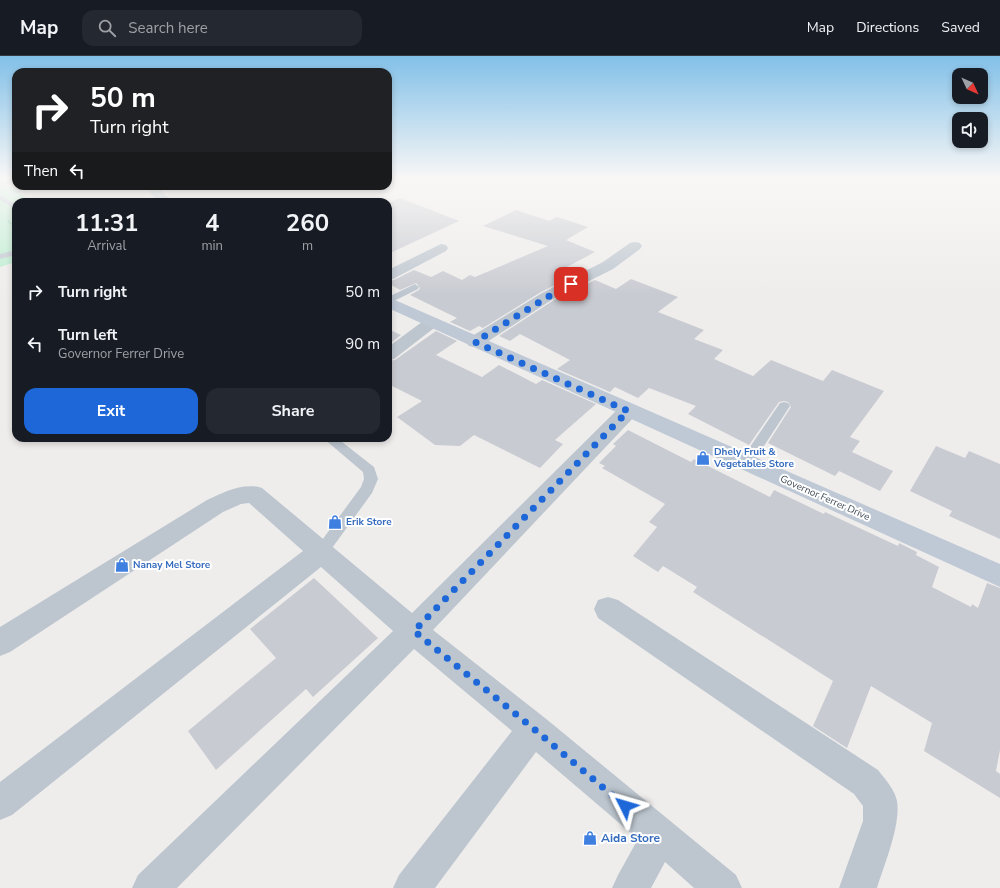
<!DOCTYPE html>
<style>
:root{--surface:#171b24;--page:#242831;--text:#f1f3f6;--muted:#9ea1a6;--line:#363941;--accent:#1d67d9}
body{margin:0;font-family:"Nunito Sans",sans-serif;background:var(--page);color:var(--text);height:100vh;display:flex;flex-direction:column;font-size:15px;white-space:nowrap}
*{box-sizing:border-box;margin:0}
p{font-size:13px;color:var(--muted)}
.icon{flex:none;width:22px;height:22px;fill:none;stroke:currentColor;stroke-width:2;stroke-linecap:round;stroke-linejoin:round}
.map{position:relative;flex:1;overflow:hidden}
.details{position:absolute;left:12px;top:142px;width:380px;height:244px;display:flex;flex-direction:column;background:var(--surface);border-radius:12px;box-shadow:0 2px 6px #0003}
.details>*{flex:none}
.guide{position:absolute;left:12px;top:12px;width:380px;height:122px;border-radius:12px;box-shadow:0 2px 6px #0003;background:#202124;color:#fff;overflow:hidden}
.needle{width:26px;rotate:134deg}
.tools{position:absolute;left:952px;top:12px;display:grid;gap:8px}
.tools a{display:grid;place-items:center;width:36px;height:36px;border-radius:8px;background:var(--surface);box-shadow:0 2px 6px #0003;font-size:20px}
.pin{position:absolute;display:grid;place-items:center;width:34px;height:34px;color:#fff;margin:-17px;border-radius:8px;box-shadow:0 2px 6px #0006}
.me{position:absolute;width:44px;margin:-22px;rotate:310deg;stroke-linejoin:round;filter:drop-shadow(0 0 3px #0008)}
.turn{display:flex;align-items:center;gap:14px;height:84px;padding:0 12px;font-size:18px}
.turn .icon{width:52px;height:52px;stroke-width:2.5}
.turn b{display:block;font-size:28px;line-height:34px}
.then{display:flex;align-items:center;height:38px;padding:0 12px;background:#0003;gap:8px;font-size:15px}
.eta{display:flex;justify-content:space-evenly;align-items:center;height:68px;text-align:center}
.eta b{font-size:24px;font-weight:700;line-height:28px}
.button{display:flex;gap:8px;margin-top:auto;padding:8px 12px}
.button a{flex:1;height:46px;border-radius:12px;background:var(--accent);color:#fff;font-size:16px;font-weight:700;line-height:46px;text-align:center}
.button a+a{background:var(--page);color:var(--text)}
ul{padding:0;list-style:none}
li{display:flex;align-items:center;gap:12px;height:52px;padding:0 12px}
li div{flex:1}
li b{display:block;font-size:15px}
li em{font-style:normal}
header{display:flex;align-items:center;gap:24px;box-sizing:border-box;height:56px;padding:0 20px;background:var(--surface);border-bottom:1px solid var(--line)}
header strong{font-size:19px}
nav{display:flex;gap:22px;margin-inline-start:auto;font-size:14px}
.search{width:280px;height:36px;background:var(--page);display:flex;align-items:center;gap:10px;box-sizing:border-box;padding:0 14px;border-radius:12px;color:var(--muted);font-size:15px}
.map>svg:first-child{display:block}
</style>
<header>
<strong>Map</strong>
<div class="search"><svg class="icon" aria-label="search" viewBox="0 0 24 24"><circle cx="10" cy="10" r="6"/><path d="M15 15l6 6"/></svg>Search here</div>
<nav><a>Map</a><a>Directions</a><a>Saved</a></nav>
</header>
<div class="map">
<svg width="1000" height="832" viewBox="0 0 1000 832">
<rect width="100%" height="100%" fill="#efedec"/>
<!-- green -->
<path fill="#bbedd0" d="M0 122H16V125L5 128 33 146H16V206L0 211Z"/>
<!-- building -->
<path fill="#c9cbd2" d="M400 142 459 165 388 198V147Z
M516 154 549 165 557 161 588 171 566 184 595 196 567 211 579 217 541 236 483 272 479 270 470 275 450 266 457 262 410 239 419 234 420 232 416 227 400 234 388 227V225L394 224 414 214 431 221 443 215 462 224 470 219 475 221 548 190 483 170Z
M631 223 678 241 658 256 704 274 694 283 723 294 714 303 753 320 771 304 823 325 832 314 884 335 850 381 860 385 852 396 893 415 880 435 839 415 835 420 768 387 791 351 788 346 784 345 779 346 749 389 688 358 696 350 649 332 638 342 615 331 610 336 557 313 570 304 520 278 510 285 499 280 554 244 595 224 616 233Z
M388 273 401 279 388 289Z
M436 275 457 285 436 299 482 321 499 309 536 328 542 324 596 348 555 384 563 388 540 412 474 379 460 390 435 389 397 361 422 345 388 328V305L395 304Z
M628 374 691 406 694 403 770 441 774 434 824 458 825 456 898 490 899 487 917 496 916 499 939 511 932 531 971 551 972 548 978 552 987 527 1000 532V694L996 715 1000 718V742L924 695 932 667 871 630 847 692 813 670 833 625 693 536 697 531 663 510 658 516 633 500 657 471 649 466 665 448 602 412 605 410 599 407 616 390 613 388Z
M936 390 965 402 969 395 1000 408V483L949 460 952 455 910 435Z
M314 522 378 582 313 641 306 633 216 714 188 675 276 602 250 573Z"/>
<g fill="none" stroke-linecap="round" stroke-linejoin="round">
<!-- path -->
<path stroke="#74caa3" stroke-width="1.5" stroke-dasharray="1.5 1" stroke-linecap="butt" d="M8 165 15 171 16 175"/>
<!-- service -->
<path fill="#bdc6cf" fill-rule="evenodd" d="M0 139 16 149V154L0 144Z
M16 194V199L0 203V198Z
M415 228 419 231 418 233 388 248V241Z
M784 346 788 347 790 350 751 410 746 412 741 410 740 407 741 404 780 347Z
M323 382H337L374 411 378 423 372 437 327 499 322 501 317 499 315 495 317 491 361 431 364 423 363 416Z"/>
<!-- minor -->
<path fill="#bdc6cf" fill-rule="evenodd" d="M635 186 640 187 642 190 640 193 613 213 553 243 481 290 475 291 469 290 466 286 469 282 542 237 603 206 630 187Z
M441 188 446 189 448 192 446 195 393 223 388 224V214Z
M432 261 438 263 440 266 438 269 394 303 388 304V291L426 263Z
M628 349 635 350 638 355 635 360 433 574 545 662 736 819 742 832H694L665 806 651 832H612L618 819 638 783 536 696 435 832H393L399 819 512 675 414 593 177 832H132L138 819 393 575 321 511 12 759 0 764V726L303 495 249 447 241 448 223 456 10 596 0 600V571L207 444C224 436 243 426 262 432L412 557 621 350Z
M608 541 618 544 878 714C885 723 895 734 897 745 901 769 884 809 877 832H839L863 765V750L854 738 598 562 594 553 598 544Z"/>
<!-- secondary -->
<path fill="#bfc9d6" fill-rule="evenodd" d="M145 130H157L165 139 175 146C157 146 156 145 145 130Z
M388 241 1000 508V531L388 252Z"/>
</g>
<!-- sky -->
<linearGradient id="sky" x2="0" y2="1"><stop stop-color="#82c0e8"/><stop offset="0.51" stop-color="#f8f7f6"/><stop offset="1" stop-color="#f8f7f6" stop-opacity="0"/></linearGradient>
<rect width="1000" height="239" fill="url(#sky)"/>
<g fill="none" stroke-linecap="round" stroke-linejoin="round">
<!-- route -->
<path stroke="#1d67d9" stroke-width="7" stroke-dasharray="0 12.6" d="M571 228 559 234 475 286 628 355 414 575 534 673 625 750"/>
</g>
<!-- icons -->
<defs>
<symbol id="shop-bare" viewBox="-9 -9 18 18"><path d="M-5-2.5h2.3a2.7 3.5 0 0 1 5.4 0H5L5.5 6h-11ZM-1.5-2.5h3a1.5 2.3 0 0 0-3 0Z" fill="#3f7fe0" stroke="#fff" stroke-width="2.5" paint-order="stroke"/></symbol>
</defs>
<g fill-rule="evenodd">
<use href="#shop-bare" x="693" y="392" width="20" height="20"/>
<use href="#shop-bare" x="325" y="456" width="20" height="20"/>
<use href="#shop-bare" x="112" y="499" width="20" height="20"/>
<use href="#shop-bare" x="580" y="772" width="20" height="20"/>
</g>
<g text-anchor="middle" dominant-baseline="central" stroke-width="4" stroke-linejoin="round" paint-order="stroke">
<!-- shop labels -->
<g font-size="10" font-weight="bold" fill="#366cbe" stroke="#fff" text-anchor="start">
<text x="714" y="396">Dhely Fruit &amp;<tspan x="714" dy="12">Vegetables Store</tspan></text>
<text x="346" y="466">Erik Store</text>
<text x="133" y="509">Nanay Mel Store</text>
</g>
<!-- street labels -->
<g font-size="10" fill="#454f59" stroke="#fff">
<text transform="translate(825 442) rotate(24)">Governor Ferrer Drive</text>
</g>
<!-- near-shop labels -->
<g font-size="12" font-weight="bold" fill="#366cbe" stroke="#fff" text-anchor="start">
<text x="601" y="782">Aida Store</text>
</g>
</g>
</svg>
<div class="tools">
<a><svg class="needle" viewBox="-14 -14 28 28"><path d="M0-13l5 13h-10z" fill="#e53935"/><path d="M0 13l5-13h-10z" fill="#9ea1a6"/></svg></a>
<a><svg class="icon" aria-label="sound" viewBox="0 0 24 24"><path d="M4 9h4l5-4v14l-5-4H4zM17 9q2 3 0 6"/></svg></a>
</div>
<div class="pin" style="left:571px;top:228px;background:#d93025"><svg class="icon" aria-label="arrive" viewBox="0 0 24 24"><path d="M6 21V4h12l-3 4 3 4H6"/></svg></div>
<svg class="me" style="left:625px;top:750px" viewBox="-20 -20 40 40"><path d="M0-17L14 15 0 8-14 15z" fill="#1d67d9" stroke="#fff" stroke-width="4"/></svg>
<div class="guide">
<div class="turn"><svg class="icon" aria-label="right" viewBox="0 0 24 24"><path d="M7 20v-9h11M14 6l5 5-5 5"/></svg><div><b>50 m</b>Turn right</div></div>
<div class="then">Then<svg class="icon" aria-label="left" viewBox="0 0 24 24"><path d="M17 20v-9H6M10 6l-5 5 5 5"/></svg></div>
</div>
<section class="details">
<div class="eta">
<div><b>11:31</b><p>Arrival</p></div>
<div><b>4</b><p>min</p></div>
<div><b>260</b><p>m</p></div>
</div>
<ul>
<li><svg class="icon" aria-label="right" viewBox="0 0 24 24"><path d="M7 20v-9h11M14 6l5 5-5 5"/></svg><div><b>Turn right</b></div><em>50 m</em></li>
<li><svg class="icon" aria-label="left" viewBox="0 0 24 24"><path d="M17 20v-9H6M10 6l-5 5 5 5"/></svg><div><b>Turn left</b><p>Governor Ferrer Drive</p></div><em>90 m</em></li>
</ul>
<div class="button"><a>Exit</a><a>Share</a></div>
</section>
</div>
